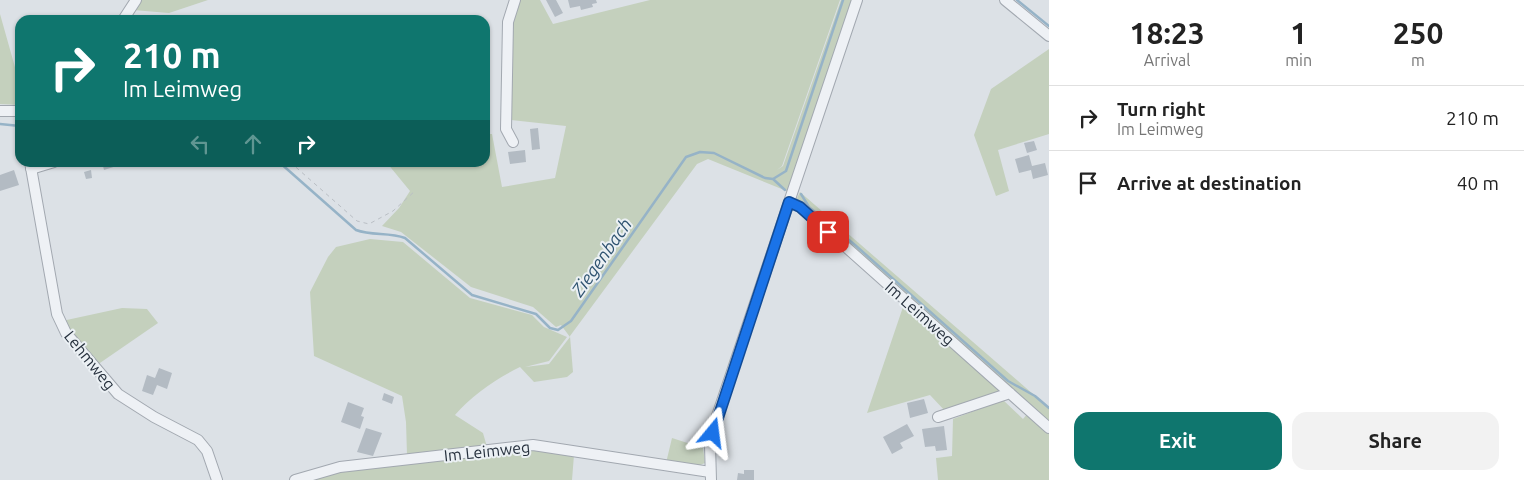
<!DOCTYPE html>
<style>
:root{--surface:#fff;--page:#f2f2f2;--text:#222;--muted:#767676;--line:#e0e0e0;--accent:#0f766e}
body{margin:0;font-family:Ubuntu,sans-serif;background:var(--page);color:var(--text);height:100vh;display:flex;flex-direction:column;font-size:19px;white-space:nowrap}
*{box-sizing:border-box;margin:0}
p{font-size:16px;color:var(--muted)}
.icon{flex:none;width:28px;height:28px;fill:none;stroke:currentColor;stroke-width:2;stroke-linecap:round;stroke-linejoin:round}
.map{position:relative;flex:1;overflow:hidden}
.side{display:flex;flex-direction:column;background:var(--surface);width:475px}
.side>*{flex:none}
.top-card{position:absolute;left:15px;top:15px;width:475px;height:152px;border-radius:15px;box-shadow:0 1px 4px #0004;background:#0f766e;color:#fff;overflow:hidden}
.pin{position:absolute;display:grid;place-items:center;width:42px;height:42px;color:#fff;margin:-21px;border-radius:10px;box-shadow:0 2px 8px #0006}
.me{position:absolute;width:55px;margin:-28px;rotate:16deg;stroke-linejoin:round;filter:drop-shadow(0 0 4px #0008)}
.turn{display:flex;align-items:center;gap:18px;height:105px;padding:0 25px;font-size:22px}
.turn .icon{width:65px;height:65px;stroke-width:2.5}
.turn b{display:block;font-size:35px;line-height:42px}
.lanes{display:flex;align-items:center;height:48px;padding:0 25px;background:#0003;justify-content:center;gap:25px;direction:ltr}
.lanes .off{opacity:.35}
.eta{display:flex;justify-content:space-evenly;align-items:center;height:85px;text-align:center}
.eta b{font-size:30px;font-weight:600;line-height:35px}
.primary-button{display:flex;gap:10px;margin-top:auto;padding:10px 25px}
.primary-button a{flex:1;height:58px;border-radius:15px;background:var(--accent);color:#fff;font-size:20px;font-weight:600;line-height:58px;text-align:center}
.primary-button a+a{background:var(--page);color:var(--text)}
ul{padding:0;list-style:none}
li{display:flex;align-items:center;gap:15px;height:65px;padding:0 25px;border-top:1px solid var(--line)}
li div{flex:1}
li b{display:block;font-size:19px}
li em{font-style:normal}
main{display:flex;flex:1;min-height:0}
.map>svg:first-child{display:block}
</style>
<main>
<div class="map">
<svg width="1049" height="480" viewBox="0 0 1049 480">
<rect width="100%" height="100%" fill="#dce1e6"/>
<!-- green -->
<path fill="#c4d0bd" d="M139 0H208L169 13 133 10Z
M540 0 553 24 650 0H840L782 166 777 170 783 166 841 0H853L789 192 708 159 697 164 570 336 573 372 567 377 534 382 520 367C496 379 472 395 455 415L483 433 487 447 407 455 406 422 402 396 314 356 310 292 328 257 336 247 370 239 403 242 470 298 532 315 544 327 567 337 549 361 525 367 549 364 570 337 561 325 556 327 533 307 471 287 401 232 382 226 399 208 410 191 387 163 485 162V134H492L502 187 555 178 566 126 511 120 512 20 520 0Z
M0 14 20 85V105L0 104Z
M1049 49V134L998 150 1009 191 996 196 974 135 991 89Z
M800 192 1049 408V480H938L936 458 952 456 953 419 1003 400 1023 419 1033 407 796 200Z
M904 304 999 386 997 394 946 412 930 395 867 413Z
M122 308 147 309 158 323 97 365 62 321Z
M672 438 703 448 705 463 695 467 666 463Z
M517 449 544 450 574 455 572 480H308L339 471Z"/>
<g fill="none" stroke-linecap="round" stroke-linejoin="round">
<!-- stream -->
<path stroke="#96b3c7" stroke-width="2.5" d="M1017 0 1049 26
M0 124 20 126
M279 162 356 230C372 236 389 232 405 238L472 295 536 314 550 328 558 330 571 321 686 157 700 152 714 153 765 178 773 179 786 171 843 0
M773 179 785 190
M801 194 809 207 855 245 1008 381 1035 396 1049 408"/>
</g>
<!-- building -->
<path fill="#b3bbc3" d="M546 0H556L563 13 555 17Z
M568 0H596L597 3 592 4 593 7 581 10 580 6 570 8Z
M538 128 540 149 532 150 530 129Z
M1034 141 1037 150 1027 153 1024 143Z
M525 150 526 162 510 164 508 152Z
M1029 155 1032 166 1045 163 1048 175 1033 179 1031 170 1019 173 1015 159Z
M102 162H123V164L104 170Z
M14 170 19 185 0 191V175Z
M91 170 92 178 86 179 84 172Z
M159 368 172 373 167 389 157 385 153 395 142 391 147 375 155 378Z
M384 393 394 397 392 404 382 400Z
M924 399 928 413 910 418 907 403Z
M348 402 364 408 361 416 364 417 360 429 341 422Z
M907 424 914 436 900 443 903 448 892 454 883 437Z
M944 426 947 450 936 451 935 446 925 447 922 429Z
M366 428 382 433 373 456 357 452Z
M744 470H754V480H737L738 473 744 474Z"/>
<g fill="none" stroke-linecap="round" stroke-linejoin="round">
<defs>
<path id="minor" d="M1005 0 1049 36
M123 20 136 0
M0 111H20
M513 142 506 129 508 22 515 0
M30 162 57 314 66 333 118 394 154 417 198 440 207 451 217 480
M31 169 54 162
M789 202 801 207 1049 428
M938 417 1010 393
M295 480 340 467 533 445 710 472
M711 480 710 445 715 422 857 0"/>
</defs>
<!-- minor casing -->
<use href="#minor" stroke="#a2a8b0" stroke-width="12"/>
<!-- path -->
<path stroke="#babfc5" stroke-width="1" stroke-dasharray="4 4" stroke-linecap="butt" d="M290 162 357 221 369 224 393 211 415 191"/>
<!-- minor -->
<use href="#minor" stroke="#eef1f5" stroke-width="10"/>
</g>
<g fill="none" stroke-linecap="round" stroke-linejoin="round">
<defs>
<path id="route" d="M713 433 789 202 800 207 828 232"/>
</defs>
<!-- route casing -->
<use href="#route" stroke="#114b97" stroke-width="12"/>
<!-- route -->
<use href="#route" stroke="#1a73e8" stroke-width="9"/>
</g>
<g text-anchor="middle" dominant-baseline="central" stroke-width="4" stroke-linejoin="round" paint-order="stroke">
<!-- street labels -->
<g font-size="16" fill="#26303d" stroke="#ebf0f4">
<text transform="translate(920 313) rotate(42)">Im Leimweg</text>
<text transform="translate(90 360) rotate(51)">Lehmweg</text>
<text transform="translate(487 451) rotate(-6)">Im Leimweg</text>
</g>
<!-- water labels -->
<g font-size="18" font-style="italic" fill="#305471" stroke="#ebf0f4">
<text transform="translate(601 257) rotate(-55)">Ziegenbach</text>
</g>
</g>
</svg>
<div class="pin" style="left:828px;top:232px;background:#d93025"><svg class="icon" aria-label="arrive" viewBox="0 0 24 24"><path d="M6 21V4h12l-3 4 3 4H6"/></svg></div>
<svg class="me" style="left:713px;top:433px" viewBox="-20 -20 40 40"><path d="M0-17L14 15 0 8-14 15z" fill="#1a73e8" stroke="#fff" stroke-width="4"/></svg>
<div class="top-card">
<div class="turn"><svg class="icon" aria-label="right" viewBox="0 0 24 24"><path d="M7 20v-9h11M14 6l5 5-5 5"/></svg><div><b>210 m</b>Im Leimweg</div></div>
<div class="lanes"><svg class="icon off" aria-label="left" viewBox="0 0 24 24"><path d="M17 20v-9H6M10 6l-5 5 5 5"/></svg><svg class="icon off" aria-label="ahead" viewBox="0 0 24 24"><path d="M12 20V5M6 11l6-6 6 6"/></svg><svg class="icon" aria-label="right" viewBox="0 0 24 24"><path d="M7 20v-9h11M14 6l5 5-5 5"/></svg></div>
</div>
</div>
<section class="side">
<div class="eta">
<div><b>18:23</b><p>Arrival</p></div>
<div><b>1</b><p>min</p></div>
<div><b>250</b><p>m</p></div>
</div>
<ul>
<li><svg class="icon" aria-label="right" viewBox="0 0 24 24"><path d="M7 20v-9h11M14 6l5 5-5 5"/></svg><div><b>Turn right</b><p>Im Leimweg</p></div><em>210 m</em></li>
<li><svg class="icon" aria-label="arrive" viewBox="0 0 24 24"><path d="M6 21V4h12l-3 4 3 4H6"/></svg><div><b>Arrive at destination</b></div><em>40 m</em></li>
</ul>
<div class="primary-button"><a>Exit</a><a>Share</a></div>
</section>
</main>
